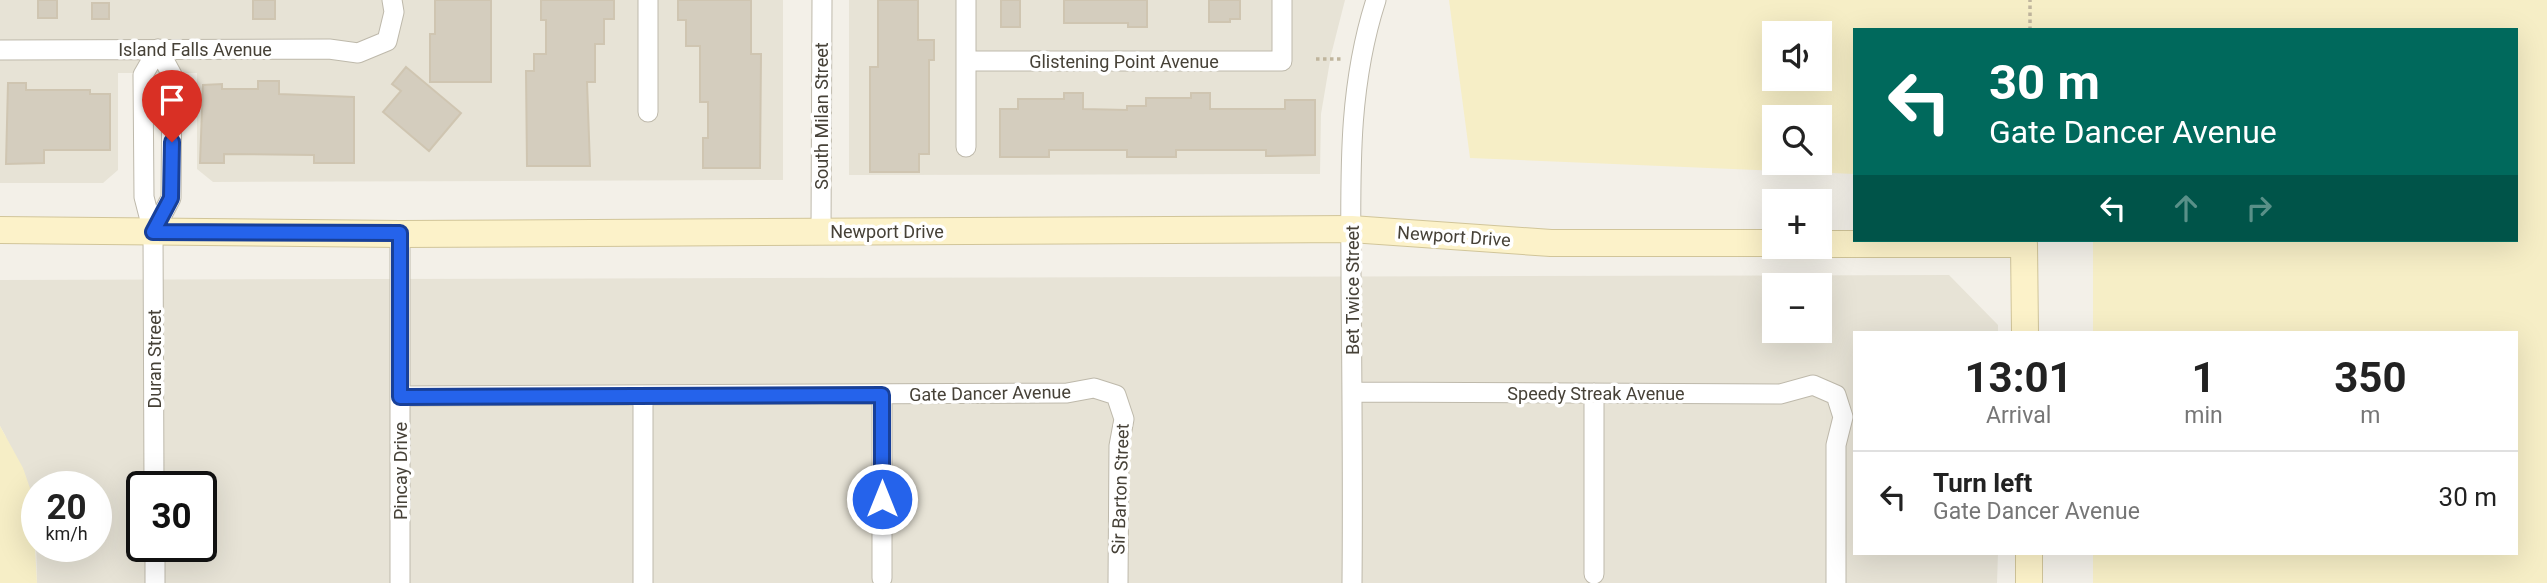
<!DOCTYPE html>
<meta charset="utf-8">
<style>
:root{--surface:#fff;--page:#f2f2f2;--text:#222;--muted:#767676;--line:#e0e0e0}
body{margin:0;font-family:Roboto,sans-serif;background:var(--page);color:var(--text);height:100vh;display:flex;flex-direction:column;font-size:26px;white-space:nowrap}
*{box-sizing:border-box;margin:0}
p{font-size:23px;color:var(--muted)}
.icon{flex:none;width:38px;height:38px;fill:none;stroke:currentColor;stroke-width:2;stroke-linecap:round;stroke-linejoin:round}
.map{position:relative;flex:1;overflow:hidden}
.drawer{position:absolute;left:1853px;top:331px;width:665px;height:224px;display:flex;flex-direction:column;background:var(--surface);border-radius:0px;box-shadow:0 7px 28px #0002}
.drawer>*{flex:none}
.hud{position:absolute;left:1853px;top:28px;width:665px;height:214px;border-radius:0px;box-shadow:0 7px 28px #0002;background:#00695c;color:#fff;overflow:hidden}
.controls{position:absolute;left:1762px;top:21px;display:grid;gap:14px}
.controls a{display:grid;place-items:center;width:70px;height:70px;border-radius:0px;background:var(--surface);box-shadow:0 7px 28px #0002;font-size:35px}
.speed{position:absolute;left:21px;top:471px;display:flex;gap:14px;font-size:35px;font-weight:700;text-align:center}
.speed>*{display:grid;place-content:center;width:91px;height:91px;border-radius:50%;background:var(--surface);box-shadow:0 7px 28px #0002;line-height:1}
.speed small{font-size:18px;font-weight:400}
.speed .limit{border:4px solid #111;border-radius:10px;background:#fff;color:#111}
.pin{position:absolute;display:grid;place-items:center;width:60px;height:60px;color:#fff;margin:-72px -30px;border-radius:50% 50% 50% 0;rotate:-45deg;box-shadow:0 0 7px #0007}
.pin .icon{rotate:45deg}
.me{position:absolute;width:77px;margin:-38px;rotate:0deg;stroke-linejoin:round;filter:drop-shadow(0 0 5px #0008)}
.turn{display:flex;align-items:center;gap:24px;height:147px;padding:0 21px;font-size:32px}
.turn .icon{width:91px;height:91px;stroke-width:2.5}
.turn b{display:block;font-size:49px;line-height:60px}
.lanes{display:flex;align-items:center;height:66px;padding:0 21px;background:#0003;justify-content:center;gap:35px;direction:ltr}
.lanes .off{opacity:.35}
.eta{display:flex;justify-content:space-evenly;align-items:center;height:119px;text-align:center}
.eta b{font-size:42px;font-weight:700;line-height:49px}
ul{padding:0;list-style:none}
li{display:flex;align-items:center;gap:21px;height:91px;padding:0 21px;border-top:2px solid var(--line)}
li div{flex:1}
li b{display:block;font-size:26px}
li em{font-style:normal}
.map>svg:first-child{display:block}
</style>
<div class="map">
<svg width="2547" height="583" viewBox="0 0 2547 583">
<rect width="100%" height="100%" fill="#f3f0e8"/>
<!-- residential -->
<path fill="#e7e3d6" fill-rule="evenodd" d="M0 0H783V180L213 182 197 169V73H118V170L103 183H0Z
M849 0H1345L1331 55 1321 114 1320 174 849 175Z
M1949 275 1998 325V332H1855V553H1998L1997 583H37L36 537 5 435 0 426V280ZM1774 285H1820V331H1774ZM37 486H96V546H37ZM142 486H201V546H142Z"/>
<!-- sand -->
<path fill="#f6eec6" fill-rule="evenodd" d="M1449 0H2547V583H2093V553H2516V332H2093V240H2516V30H1855V174L1470 158ZM1774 33H1820V79H1774ZM1774 117H1820V163H1774Z
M0 426 23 468 32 494 37 583H0Z"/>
<!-- building -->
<path fill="#d4cdbe" stroke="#cfc5b1" stroke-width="2" d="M38 0H57V18H38Z
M253 0H275V19H253Z
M435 0H491V82H430V34H435Z
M541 0H614V19H604V44H595V82H587L590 166H527L526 71H534V54H546V20H541Z
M678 0H751V54H761L760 168H703V138H708V102H700V46H686V20H678Z
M878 0H918V40H934V60H929V154H919V172H870V67H878Z
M1001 0H1020V27H1001Z
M1064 0H1147V27H1128V23H1064Z
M1209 0H1240V19H1230V22H1209Z
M92 3H109V19H92Z
M406 67 461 113 429 151 383 112 401 91 392 84Z
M258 81H279V94L354 97V163H314V155L224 154V163H200L203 85 222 84V89H258Z
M8 83H26V90H90V94H110V150H44V163L6 164Z
M1064 93H1083V109L1127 110V106H1146V98H1191V93H1210V109H1285V100H1315V155L1266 156V150H1176V157H1127V150H1049V157H1000V109H1018V99H1064Z"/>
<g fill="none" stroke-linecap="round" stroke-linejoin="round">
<defs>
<path id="street" d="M966 0V147
M0 50 329 49 358 53 387 41 394 12 392 0
M966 61H1282V0
M648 112V0
M153 232 171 198 172 75 158 49
M821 232 822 0
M400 234V583
M1353 392 1780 394 1813 385 1836 395 1843 417 1836 445V583
M400 396 1067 393 1094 388 1116 395 1124 419 1119 446 1118 583
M154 486 153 232 144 197 143 75 158 49
M155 546V583
M1594 574V393
M882 578V395
M643 583V395
M1352 583C1353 482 1352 381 1351 279 1351 183 1346 93 1376 0"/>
<path id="secondary" d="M0 230 400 234 1351 229 1551 243H1774
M1820 244H2024L2025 332
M2029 553V583"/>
</defs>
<!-- street casing -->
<use href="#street" stroke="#beb9ab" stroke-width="21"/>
<!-- secondary casing -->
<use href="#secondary" stroke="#d1c599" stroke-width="28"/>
<!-- path -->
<path stroke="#c0b59d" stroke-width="3.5" stroke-dasharray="3.5 3.5" stroke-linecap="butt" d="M2030 30V0
M1316 59H1342"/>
<!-- street -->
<use href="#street" stroke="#fff" stroke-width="19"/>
<!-- secondary -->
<use href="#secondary" stroke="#fcf2c9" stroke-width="26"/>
</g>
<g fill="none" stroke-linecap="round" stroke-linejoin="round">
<defs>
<path id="route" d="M172 142 171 198 153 232 400 233V397L882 395V499"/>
</defs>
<!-- route casing -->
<use href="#route" stroke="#184099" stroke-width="18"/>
<!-- route -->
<use href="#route" stroke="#2563eb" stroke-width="12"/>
</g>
<g text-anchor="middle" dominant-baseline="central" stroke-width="7" stroke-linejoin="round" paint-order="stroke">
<!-- street labels -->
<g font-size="18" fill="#464137" stroke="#fff">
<text x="195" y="49">Island Falls Avenue</text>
<text x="1124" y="61">Glistening Point Avenue</text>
<text transform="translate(821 116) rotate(-90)">South Milan Street</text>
<text x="887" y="231">Newport Drive</text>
<text transform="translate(1454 236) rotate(4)">Newport Drive</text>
<text transform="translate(1352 290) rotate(-90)">Bet Twice Street</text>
<text transform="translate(154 359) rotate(-90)">Duran Street</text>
<text transform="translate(990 393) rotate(-1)">Gate Dancer Avenue</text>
<text x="1596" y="393">Speedy Streak Avenue</text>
<text transform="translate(400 471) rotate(-90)">Pincay Drive</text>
<text transform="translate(1120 489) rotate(-88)">Sir Barton Street</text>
</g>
</g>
</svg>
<div class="controls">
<a><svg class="icon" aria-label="sound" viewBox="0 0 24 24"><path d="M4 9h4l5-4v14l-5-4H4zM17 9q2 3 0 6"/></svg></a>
<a><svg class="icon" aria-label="search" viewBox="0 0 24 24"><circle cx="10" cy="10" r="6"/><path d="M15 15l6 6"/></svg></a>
<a>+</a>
<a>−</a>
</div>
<div class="speed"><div>20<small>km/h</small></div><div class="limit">30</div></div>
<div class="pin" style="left:172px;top:142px;background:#d93025"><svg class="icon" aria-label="arrive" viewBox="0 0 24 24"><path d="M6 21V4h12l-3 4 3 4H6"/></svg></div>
<svg class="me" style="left:882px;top:499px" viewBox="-20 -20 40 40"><circle r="17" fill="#2563eb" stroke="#fff" stroke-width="3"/><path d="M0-11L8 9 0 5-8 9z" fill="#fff"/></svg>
<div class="hud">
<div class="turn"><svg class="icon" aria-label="left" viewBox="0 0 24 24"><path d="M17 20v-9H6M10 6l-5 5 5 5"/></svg><div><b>30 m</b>Gate Dancer Avenue</div></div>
<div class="lanes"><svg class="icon" aria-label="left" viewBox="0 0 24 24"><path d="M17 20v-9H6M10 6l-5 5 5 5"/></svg><svg class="icon off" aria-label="ahead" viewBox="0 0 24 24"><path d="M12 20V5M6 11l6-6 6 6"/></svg><svg class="icon off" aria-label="right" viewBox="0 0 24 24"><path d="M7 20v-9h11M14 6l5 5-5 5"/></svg></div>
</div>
<section class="drawer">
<div class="eta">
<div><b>13:01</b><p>Arrival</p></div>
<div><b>1</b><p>min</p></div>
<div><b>350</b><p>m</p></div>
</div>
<ul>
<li><svg class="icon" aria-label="left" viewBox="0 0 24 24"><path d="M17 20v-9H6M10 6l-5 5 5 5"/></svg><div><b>Turn left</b><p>Gate Dancer Avenue</p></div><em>30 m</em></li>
</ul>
</section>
</div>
